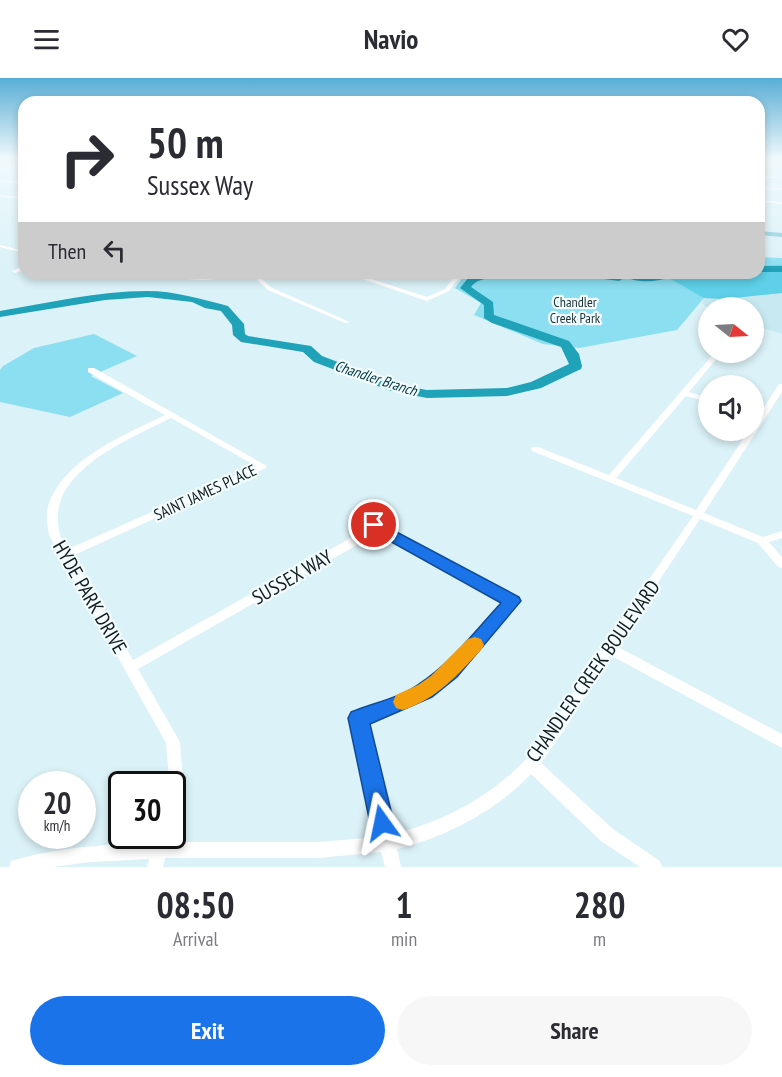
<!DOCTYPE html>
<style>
:root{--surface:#fff;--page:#f7f7f7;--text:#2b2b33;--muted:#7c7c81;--accent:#1a73e8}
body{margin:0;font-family:"PT Sans Narrow",sans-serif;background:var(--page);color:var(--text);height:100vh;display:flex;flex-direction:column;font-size:22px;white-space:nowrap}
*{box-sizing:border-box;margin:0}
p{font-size:20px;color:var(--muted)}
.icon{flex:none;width:33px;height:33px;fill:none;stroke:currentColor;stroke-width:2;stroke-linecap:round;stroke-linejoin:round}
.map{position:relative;height:789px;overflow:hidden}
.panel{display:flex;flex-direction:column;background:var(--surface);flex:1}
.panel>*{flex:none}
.top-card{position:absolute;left:18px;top:18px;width:747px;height:183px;border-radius:18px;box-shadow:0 3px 9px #0003;background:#fff;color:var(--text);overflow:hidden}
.needle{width:39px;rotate:108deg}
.buttons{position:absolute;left:698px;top:219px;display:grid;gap:12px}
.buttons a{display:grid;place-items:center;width:66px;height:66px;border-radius:50%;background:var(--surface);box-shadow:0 3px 9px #0003;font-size:30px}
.speed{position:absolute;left:18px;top:693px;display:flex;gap:12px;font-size:30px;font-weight:700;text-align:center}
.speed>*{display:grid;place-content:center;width:78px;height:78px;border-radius:50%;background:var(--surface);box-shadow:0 3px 9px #0003;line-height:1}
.speed small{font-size:15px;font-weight:400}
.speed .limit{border:3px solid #111;border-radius:9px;background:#fff;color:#111}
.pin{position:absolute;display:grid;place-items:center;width:51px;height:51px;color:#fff;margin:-26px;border:3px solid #fff;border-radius:50%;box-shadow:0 2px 6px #0007}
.me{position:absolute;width:66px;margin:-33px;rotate:348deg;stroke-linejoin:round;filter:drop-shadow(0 0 4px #0008)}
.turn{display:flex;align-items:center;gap:21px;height:126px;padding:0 30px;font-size:27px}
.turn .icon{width:78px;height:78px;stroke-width:2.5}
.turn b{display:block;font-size:42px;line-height:51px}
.then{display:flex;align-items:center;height:57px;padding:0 30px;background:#0003;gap:12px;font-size:22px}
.eta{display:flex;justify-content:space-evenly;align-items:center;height:102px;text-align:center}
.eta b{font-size:36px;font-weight:800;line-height:42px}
.cta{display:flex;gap:12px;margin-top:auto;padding:12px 30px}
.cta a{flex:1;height:69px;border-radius:36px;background:var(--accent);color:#fff;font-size:24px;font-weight:800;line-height:69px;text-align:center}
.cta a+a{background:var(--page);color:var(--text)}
header{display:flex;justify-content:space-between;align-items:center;height:78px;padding:0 30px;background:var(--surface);font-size:27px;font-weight:800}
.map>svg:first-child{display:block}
</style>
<header><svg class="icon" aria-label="menu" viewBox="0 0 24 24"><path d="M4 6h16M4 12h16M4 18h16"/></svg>Navio<svg class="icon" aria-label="heart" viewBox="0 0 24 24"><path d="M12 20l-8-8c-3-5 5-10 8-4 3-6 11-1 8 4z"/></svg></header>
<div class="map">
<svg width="782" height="789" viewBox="0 0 782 789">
<rect width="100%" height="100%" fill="#dbf2f8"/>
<!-- built -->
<path fill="#c8e9f1" d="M782 215V256L753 247V230H708V231L702 225 704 220 724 221Z"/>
<!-- green -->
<path fill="#8bdff1" d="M759 179 782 180V215L724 221 704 220 677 252 579 270 543 266 474 237 481 225 455 210 466 195H759Z
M94 256 137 278 91 298 123 315 70 339 0 324V292L3 288 34 270Z"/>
<!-- forest -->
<path fill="#5ed1e9" d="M782 187V215L724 221 704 220 660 195H759V188Z"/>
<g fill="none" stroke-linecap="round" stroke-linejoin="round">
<!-- river -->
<path fill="#20a2b9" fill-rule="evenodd" d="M759 188H782V194H759Z
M482 195H513C500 204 482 195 471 209L493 224 494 237 569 263 579 276 582 288 581 291 541 310 507 318 427 320 391 313 314 284 303 274 241 264 233 257 232 247 221 233 205 230 192 224 148 219 105 222 0 239V233C48 225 98 213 147 213 175 213 201 221 228 228L244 246 245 256 248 258 311 268 322 278 399 307 427 312 507 310 531 304 569 286 561 269 492 245 484 240V227L460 210 469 199Z
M536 195H604L624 200 619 203 589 199 556 201Z
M678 195C667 203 639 207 627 199L632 196Z"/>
<!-- minor -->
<path fill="#fff" fill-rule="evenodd" d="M24 84V86L0 93V91Z
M759 88 771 89 759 90Z
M759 98 776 99 778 100H759Z
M0 102 24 104V106L0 104Z
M759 109 782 110V112L759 111Z
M0 117 24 119V121L0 119Z
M759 122 782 124V126L759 124Z
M0 167 24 173V175L0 169Z
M24 188V192L15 195 12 193Z
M111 195C141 195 171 197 200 198 224 199 247 195 271 195L261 197 263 202 272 210 350 244 345 245 268 212 259 204 256 198 203 202 114 197Z
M345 195H353L427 219 445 211 455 198 440 195H463L449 213 427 223Z
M715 274H722L689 314 708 320V324L686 318 616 400 696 432 749 352H753V346L779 306H782V314L704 435 763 459 782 453V460L769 464 782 479V490L778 489 758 465 700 441 616 568 782 656V670L610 577 567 648 541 685 613 751 660 783 662 789H640L601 763 531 696C496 733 446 759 397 771L401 789H385L381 774 318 780H165L163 789H147L149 781 90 784 53 789H9L11 783C20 780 30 778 39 776 76 768 115 766 153 765L155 758H171L169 764H318L378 759 351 640 353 636C371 629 389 626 406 617 446 597 478 559 505 524L374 452 355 468 138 591 180 664 183 701 177 720 172 722V706H167L169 701 166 665 49 457C48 450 46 441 47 434 56 384 126 356 165 337L88 294V290H94L267 388 266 390 72 478 133 582 347 462 369 445 373 444 516 520 518 523 516 526C490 562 460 599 422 622 405 632 385 638 366 644L393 756C449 743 504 711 539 666 561 637 579 604 599 574 630 528 662 483 693 438L532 373 531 371 532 369H538L609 397ZM171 340 256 388 68 471C61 462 59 456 58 445 53 391 131 360 171 340Z"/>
<!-- major -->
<path fill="#8bcedc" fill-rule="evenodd" d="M759 153 782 155V159L759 157Z"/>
</g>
<!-- sky -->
<linearGradient id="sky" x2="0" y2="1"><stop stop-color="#58add5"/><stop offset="0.42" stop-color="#eff9fc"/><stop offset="1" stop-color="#eff9fc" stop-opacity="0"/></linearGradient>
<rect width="782" height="192" fill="url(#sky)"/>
<!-- route -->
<path fill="#1a73e8" stroke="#114b97" stroke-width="1.5" d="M374 442 519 519 521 523 457 599 432 619 370 646 394 745 390 753 382 757 374 753 370 745 348 640 351 634C373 625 399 620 419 606 451 585 475 553 501 525L368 451 366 447Z"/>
<!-- slow -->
<path fill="#f59e0b" d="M475 559 481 561 484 567 481 572C456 598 438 620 403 632L396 630 393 624 396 617 418 607 431 598 468 561Z"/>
<g text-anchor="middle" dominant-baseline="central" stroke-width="4.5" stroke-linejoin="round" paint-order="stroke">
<!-- far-park labels -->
<g font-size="14" fill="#1c3035" stroke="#f3fdff">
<text x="575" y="224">Chandler<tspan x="575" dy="16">Creek Park</tspan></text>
</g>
<!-- far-water labels -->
<g font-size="15" font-style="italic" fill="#003640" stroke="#f3fdff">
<text transform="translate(376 300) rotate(18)">Chandler Branch</text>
</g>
<!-- street labels -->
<g font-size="16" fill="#131c1e" stroke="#f3fdff">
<text transform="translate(205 414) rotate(-25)">SAINT JAMES PLACE</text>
</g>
<!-- near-street labels -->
<g font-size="20" fill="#131c1e" stroke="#f3fdff">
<text transform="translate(292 499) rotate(-30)">SUSSEX WAY</text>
<text transform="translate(90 519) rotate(60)">HYDE PARK DRIVE</text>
<text transform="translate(593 593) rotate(-55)">CHANDLER CREEK BOULEVARD</text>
</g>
</g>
</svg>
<div class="buttons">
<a><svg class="needle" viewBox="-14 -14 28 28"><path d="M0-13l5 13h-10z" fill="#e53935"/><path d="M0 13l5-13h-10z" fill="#7c7c81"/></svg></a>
<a><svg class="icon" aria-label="sound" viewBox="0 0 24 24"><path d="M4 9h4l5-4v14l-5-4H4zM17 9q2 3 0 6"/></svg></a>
</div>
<div class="speed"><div>20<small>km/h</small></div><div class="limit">30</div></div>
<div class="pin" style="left:374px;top:447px;background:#d93025"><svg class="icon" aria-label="arrive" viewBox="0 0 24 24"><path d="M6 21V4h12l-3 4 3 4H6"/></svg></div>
<svg class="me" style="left:382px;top:745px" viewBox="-20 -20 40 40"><path d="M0-17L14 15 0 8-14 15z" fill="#1a73e8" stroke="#fff" stroke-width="4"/></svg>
<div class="top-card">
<div class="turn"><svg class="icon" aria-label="right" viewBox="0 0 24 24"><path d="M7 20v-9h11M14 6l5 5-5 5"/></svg><div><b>50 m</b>Sussex Way</div></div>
<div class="then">Then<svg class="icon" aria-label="left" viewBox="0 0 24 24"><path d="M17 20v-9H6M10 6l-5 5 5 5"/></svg></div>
</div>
</div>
<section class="panel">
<div class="eta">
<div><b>08:50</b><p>Arrival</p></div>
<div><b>1</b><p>min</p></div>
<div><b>280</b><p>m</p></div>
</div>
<div class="cta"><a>Exit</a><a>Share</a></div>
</section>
